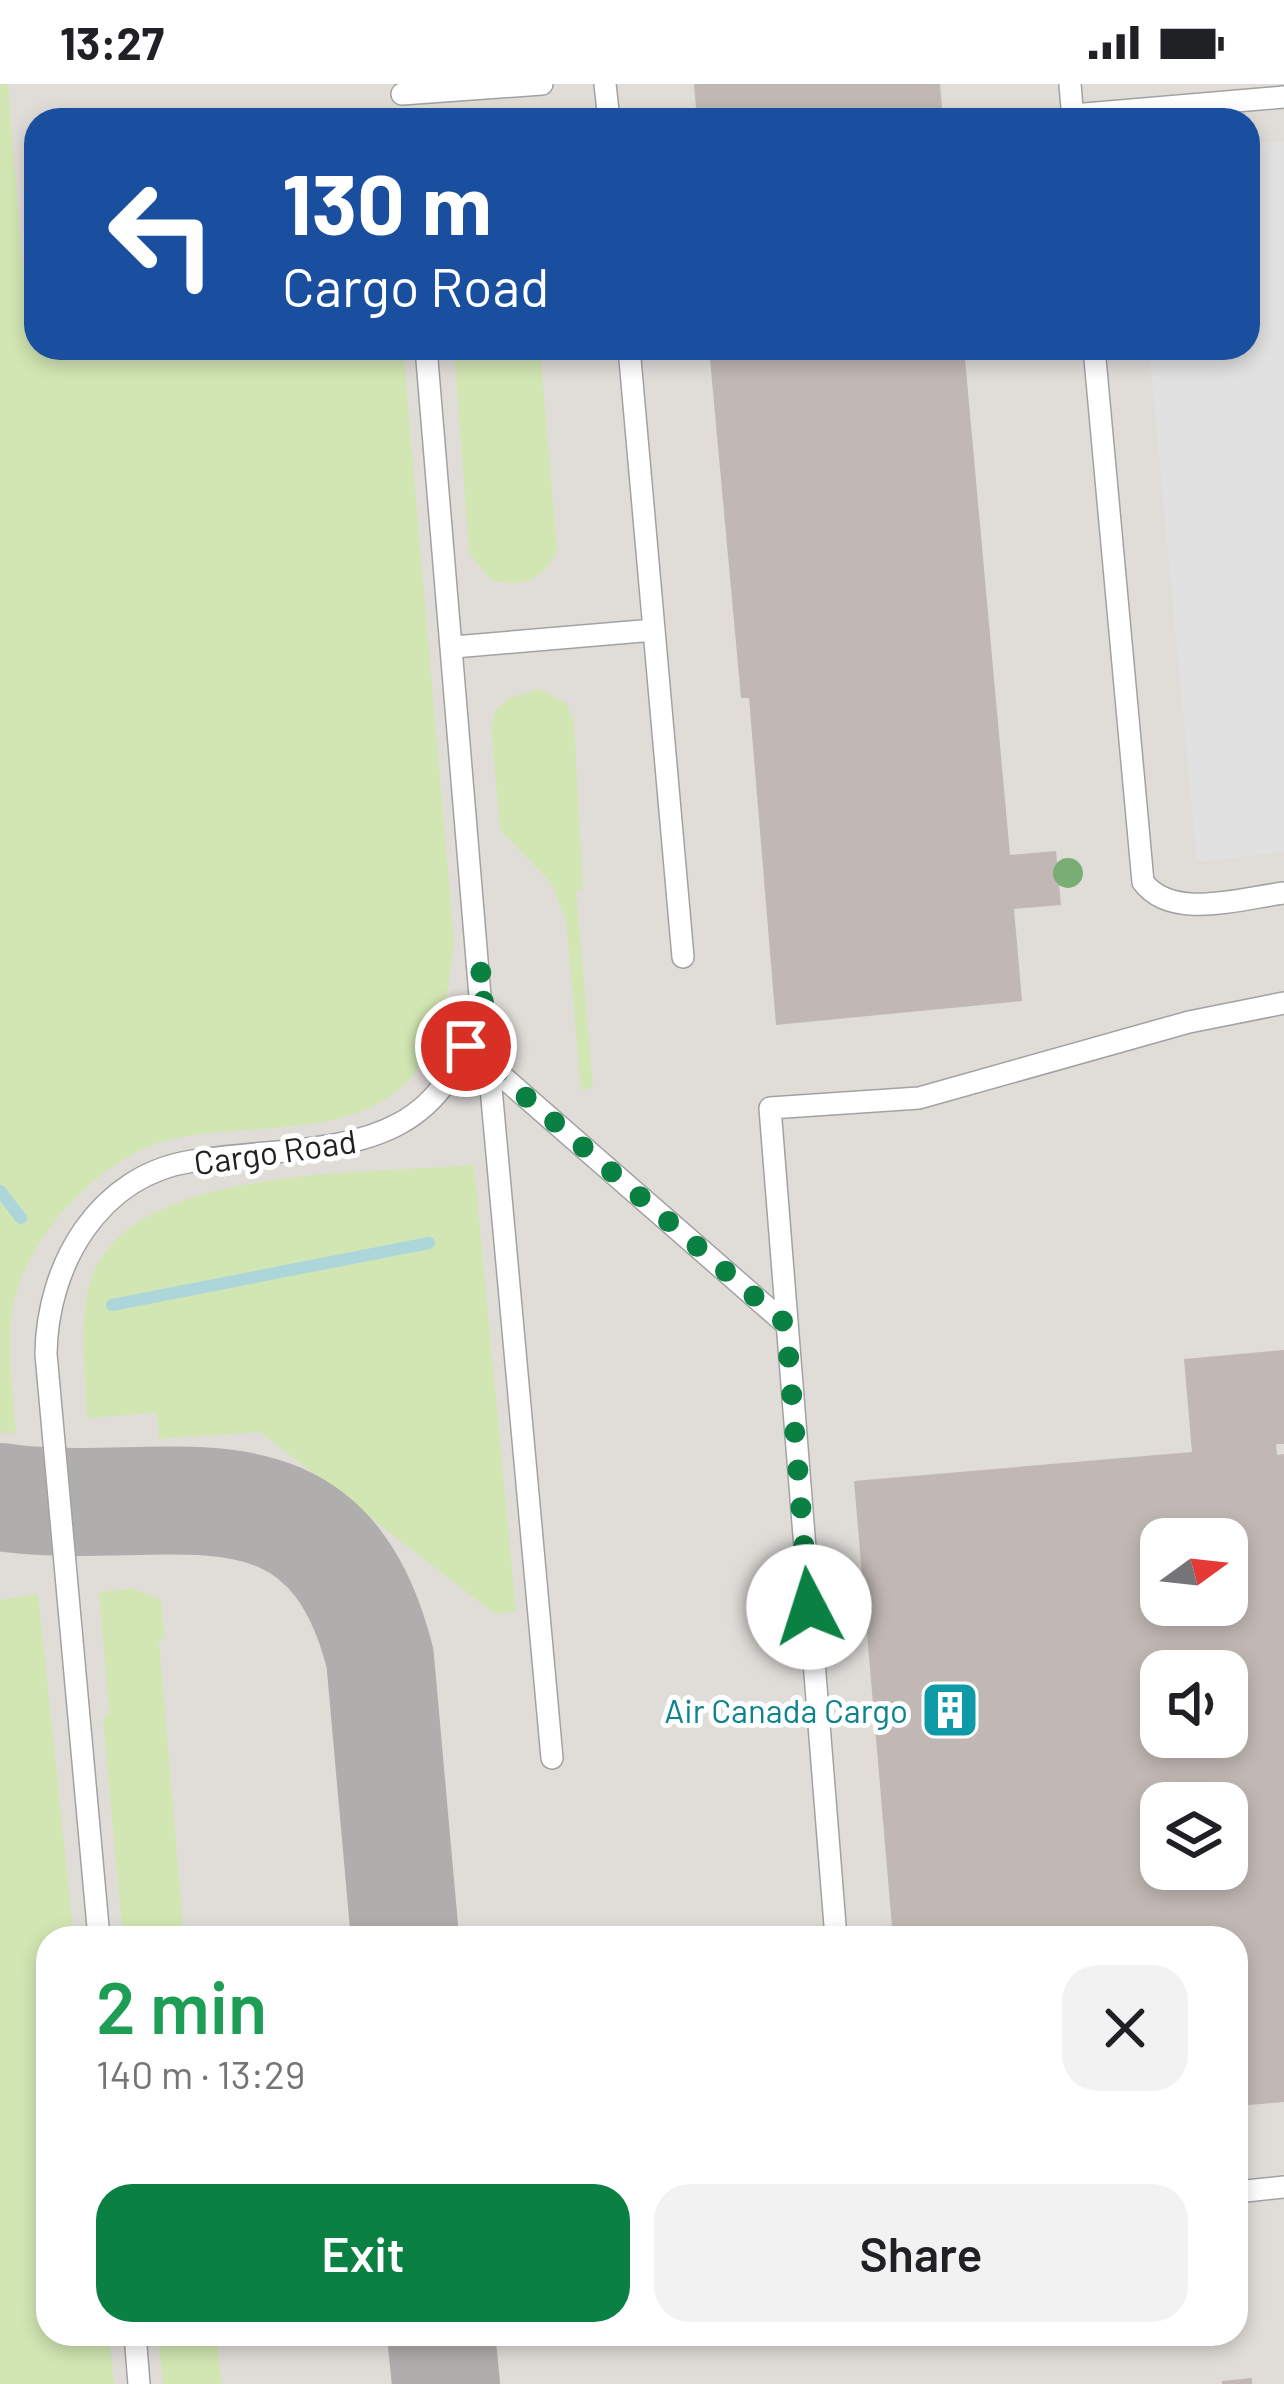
<!DOCTYPE html>
<meta charset="utf-8">
<style>
:root{--surface:#fff;--page:#f2f2f2;--text:#202124;--muted:#757577;--accent:#0b8043}
body{margin:0;font-family:Barlow,sans-serif;background:var(--page);color:var(--text);height:100vh;display:flex;flex-direction:column;font-size:45px;white-space:nowrap}
*{box-sizing:border-box;margin:0}
p{font-size:39px;color:var(--muted)}
.icon{flex:none;width:66px;height:66px;fill:none;stroke:currentColor;stroke-width:2;stroke-linecap:round;stroke-linejoin:round}
.map{position:relative;flex:1;overflow:hidden}
.drawer{position:absolute;left:36px;top:1842px;width:1212px;height:420px;display:flex;flex-direction:column;background:var(--surface);border-radius:36px;box-shadow:0 6px 18px #0003}
.drawer>*{flex:none}
.hud{position:absolute;left:24px;top:24px;width:1236px;height:252px;border-radius:36px;box-shadow:0 6px 18px #0003;background:#1a4fa0;color:#fff;overflow:hidden}
.needle{width:78px;rotate:75deg}
.controls{position:absolute;left:1140px;top:1434px;display:grid;gap:24px}
.controls a{display:grid;place-items:center;width:108px;height:108px;border-radius:24px;background:var(--surface);box-shadow:0 6px 18px #0003;font-size:60px}
.pin{position:absolute;display:grid;place-items:center;width:102px;height:102px;color:#fff;margin:-51px;border:6px solid #fff;border-radius:50%;box-shadow:0 3px 12px #0007}
.me{position:absolute;width:132px;margin:-66px;rotate:355deg;stroke-linejoin:round;filter:drop-shadow(0 0 9px #0008)}
.turn{display:flex;align-items:center;gap:42px;height:252px;padding:0 60px;font-size:54px}
.turn .icon{width:156px;height:156px;stroke-width:2.5}
.turn b{display:block;font-size:84px;line-height:102px}
.round{display:grid;place-items:center;flex:none;width:126px;height:126px;border-radius:36px;background:var(--page)}
.overview{display:flex;align-items:center;justify-content:space-between;height:204px;padding:0 60px}
h1{font-size:72px;font-weight:600;line-height:90px;color:#1e9e55}
.action{display:flex;gap:24px;margin-top:auto;padding:24px 60px}
.action a{flex:1;height:138px;border-radius:36px;background:var(--accent);color:#fff;font-size:48px;font-weight:600;line-height:138px;text-align:center}
.action a+a{background:var(--page);color:var(--text)}
.status{display:flex;justify-content:space-between;align-items:center;height:84px;padding:0 60px;background:var(--surface);direction:ltr}
.status svg{height:33px;fill:currentColor}
.map>svg:first-child{display:block}
</style>
<div class="status"><b>13:27</b><svg viewBox="0 0 49 12"><path d="M0 12V9h3v3zM5 12V6h3v6zM10 12V3h3v9zM15 12V0h3v12zM26 1h20v11H26zM47 4h2v5h-2z"/></svg></div>
<div class="map">
<svg width="1284" height="2300" viewBox="0 0 1284 2300">
<rect width="100%" height="100%" fill="#f1ede9"/>
<!-- airport -->
<path fill="#e0ddd9" fill-rule="evenodd" d="M0 0H1284V2300H0ZM36 36H1248V264H36ZM1161 1455H1227V1521H1161ZM1161 1587H1227V1653H1161ZM1161 1719H1227V1785H1161ZM48 1854H1236V2250H48Z"/>
<!-- grass -->
<path fill="#d2e6b3" d="M0 0H8L24 200H36V264H403L454 857C449 897 447 937 426 973 372 1065 250 1033 165 1057 97 1076 21 1159 12 1229 7 1268 13 1310 16 1349H0Z
M454 264H540L557 466C545 496 521 505 491 496L469 469Z
M539 605 567 620 574 638 583 806H576L593 1004 581 1006 566 837 552 800 500 746 491 643 496 625 509 614Z
M474 1081 516 1528 495 1530 260 1348 159 1355 157 1329 87 1334C86 1290 76 1230 94 1188 139 1080 374 1090 474 1081Z
M134 1505 161 1516 165 1555 159 1556 184 1854H123L103 1636 109 1628 99 1508Z
M38 1510 74 1854H48V2250H109L114 2300H0V1516Z
M158 2250H217L221 2300H163Z"/>
<!-- parking -->
<path fill="#e1e1e1" d="M1248 59H1284V768L1197 778 1149 264H1248Z"/>
<g fill="none" stroke-linecap="round" stroke-linejoin="round">
<!-- stream -->
<path stroke="#add6da" stroke-width="12" d="M0 1107 21 1134
M112 1221 429 1159"/>
<!-- taxiway -->
<path stroke="#b0aeac" stroke-width="108" d="M0 1413C163 1437 324 1354 380 1574L405 1854
M441 2250 446 2300"/>
</g>
<!-- building -->
<path fill="#c1b8b5" fill-rule="evenodd" d="M694 0H940L943 36H697Z
M709 264H964L1010 771 1056 767 1061 821 1014 825 1022 917 776 941 749 614H741Z
M1284 1266V1360H1276L1277 1371 1284 1370V2018L1238 2022 1236 1854H893L854 1397 1192 1368 1184 1275ZM1161 1455H1227V1521H1161ZM1161 1587H1227V1653H1161ZM1161 1719H1227V1785H1161Z
M1252 2294V2300H1222V2297Z"/>
<g fill="none" stroke-linecap="round" stroke-linejoin="round">
<defs>
<path id="lane" d="M605 0 609 36
M1070 0 1073 36
M402 10 542 0
M1073 31 1284 13
M1094 264 1143 798C1172 837 1242 814 1284 809
M654 546 683 873
M454 563 654 546 629 264
M484 927 552 1674
M488 980 786 1240
M99 1854 46 1270C47 1182 98 1091 193 1077 327 1057 444 1083 480 912L426 264
M836 1854 770 1024 919 1014 1189 938 1284 919
M1236 2108 1284 2103
M135 2250 139 2300"/>
</defs>
<!-- lane casing -->
<use href="#lane" stroke="#a2a2a2" stroke-width="24"/>
<!-- lane -->
<use href="#lane" stroke="#fff" stroke-width="21"/>
</g>
<!-- trees -->
<circle fill="#7aad74" cx="1068" cy="789" r="15"/>
<g fill="none" stroke-linecap="round" stroke-linejoin="round">
<!-- route -->
<path stroke="#0b8043" stroke-width="21" stroke-dasharray="0 37.8" d="M466 962 480 912 481 884 488 980 786 1240 809 1523"/>
</g>
<!-- icons -->
<defs>
<symbol id="building-square" viewBox="-11 -11 22 22"><rect x="-9" y="-9" width="18" height="18" rx="4" fill="#0f9aa8" stroke="#fff"/><path d="M-4-6H4V6H1V3H-1V6H-4ZM-2.5-4.3h1.7v1.8h-1.7ZM.8-4.3h1.7v1.8H.8ZM-2.5-1h1.7V.8h-1.7ZM.8-1h1.7V.8H.8Z" fill="#fff"/></symbol>
</defs>
<g fill-rule="evenodd">
<use href="#building-square" x="917" y="1593" width="66" height="66"/>
</g>
<g text-anchor="middle" dominant-baseline="central" stroke-width="10" stroke-linejoin="round" paint-order="stroke">
<!-- street labels -->
<g font-size="33" fill="#212121" stroke="#fff">
<text transform="translate(275 1067) rotate(-8)">Cargo Road</text>
</g>
<!-- culture labels -->
<g font-size="33" fill="#0d838f" stroke="#fff" text-anchor="end">
<text x="908" y="1626">Air Canada Cargo</text>
</g>
</g>
</svg>
<div class="controls">
<a><svg class="needle" viewBox="-14 -14 28 28"><path d="M0-13l5 13h-10z" fill="#e53935"/><path d="M0 13l5-13h-10z" fill="#757577"/></svg></a>
<a><svg class="icon" aria-label="sound" viewBox="0 0 24 24"><path d="M4 9h4l5-4v14l-5-4H4zM17 9q2 3 0 6"/></svg></a>
<a><svg class="icon" aria-label="layers" viewBox="0 0 24 24"><path d="M12 4l9 5-9 5-9-5zM3 14l9 5 9-5"/></svg></a>
</div>
<div class="pin" style="left:466px;top:962px;background:#d93025"><svg class="icon" aria-label="arrive" viewBox="0 0 24 24"><path d="M6 21V4h12l-3 4 3 4H6"/></svg></div>
<svg class="me" style="left:809px;top:1523px" viewBox="-20 -20 40 40"><circle r="19" fill="#fff"/><path d="M0-13L10 11 0 6-10 11z" fill="#0b8043"/></svg>
<div class="hud">
<div class="turn"><svg class="icon" aria-label="left" viewBox="0 0 24 24"><path d="M17 20v-9H6M10 6l-5 5 5 5"/></svg><div><b>130 m</b>Cargo Road</div></div>
</div>
<section class="drawer">
<div class="overview"><div><h1>2 min</h1><p>140 m · 13:29</p></div><a class="round"><svg class="icon" aria-label="close" viewBox="0 0 24 24"><path d="M6 6l12 12M18 6L6 18"/></svg></a></div>
<div class="action"><a>Exit</a><a>Share</a></div>
</section>
</div>
